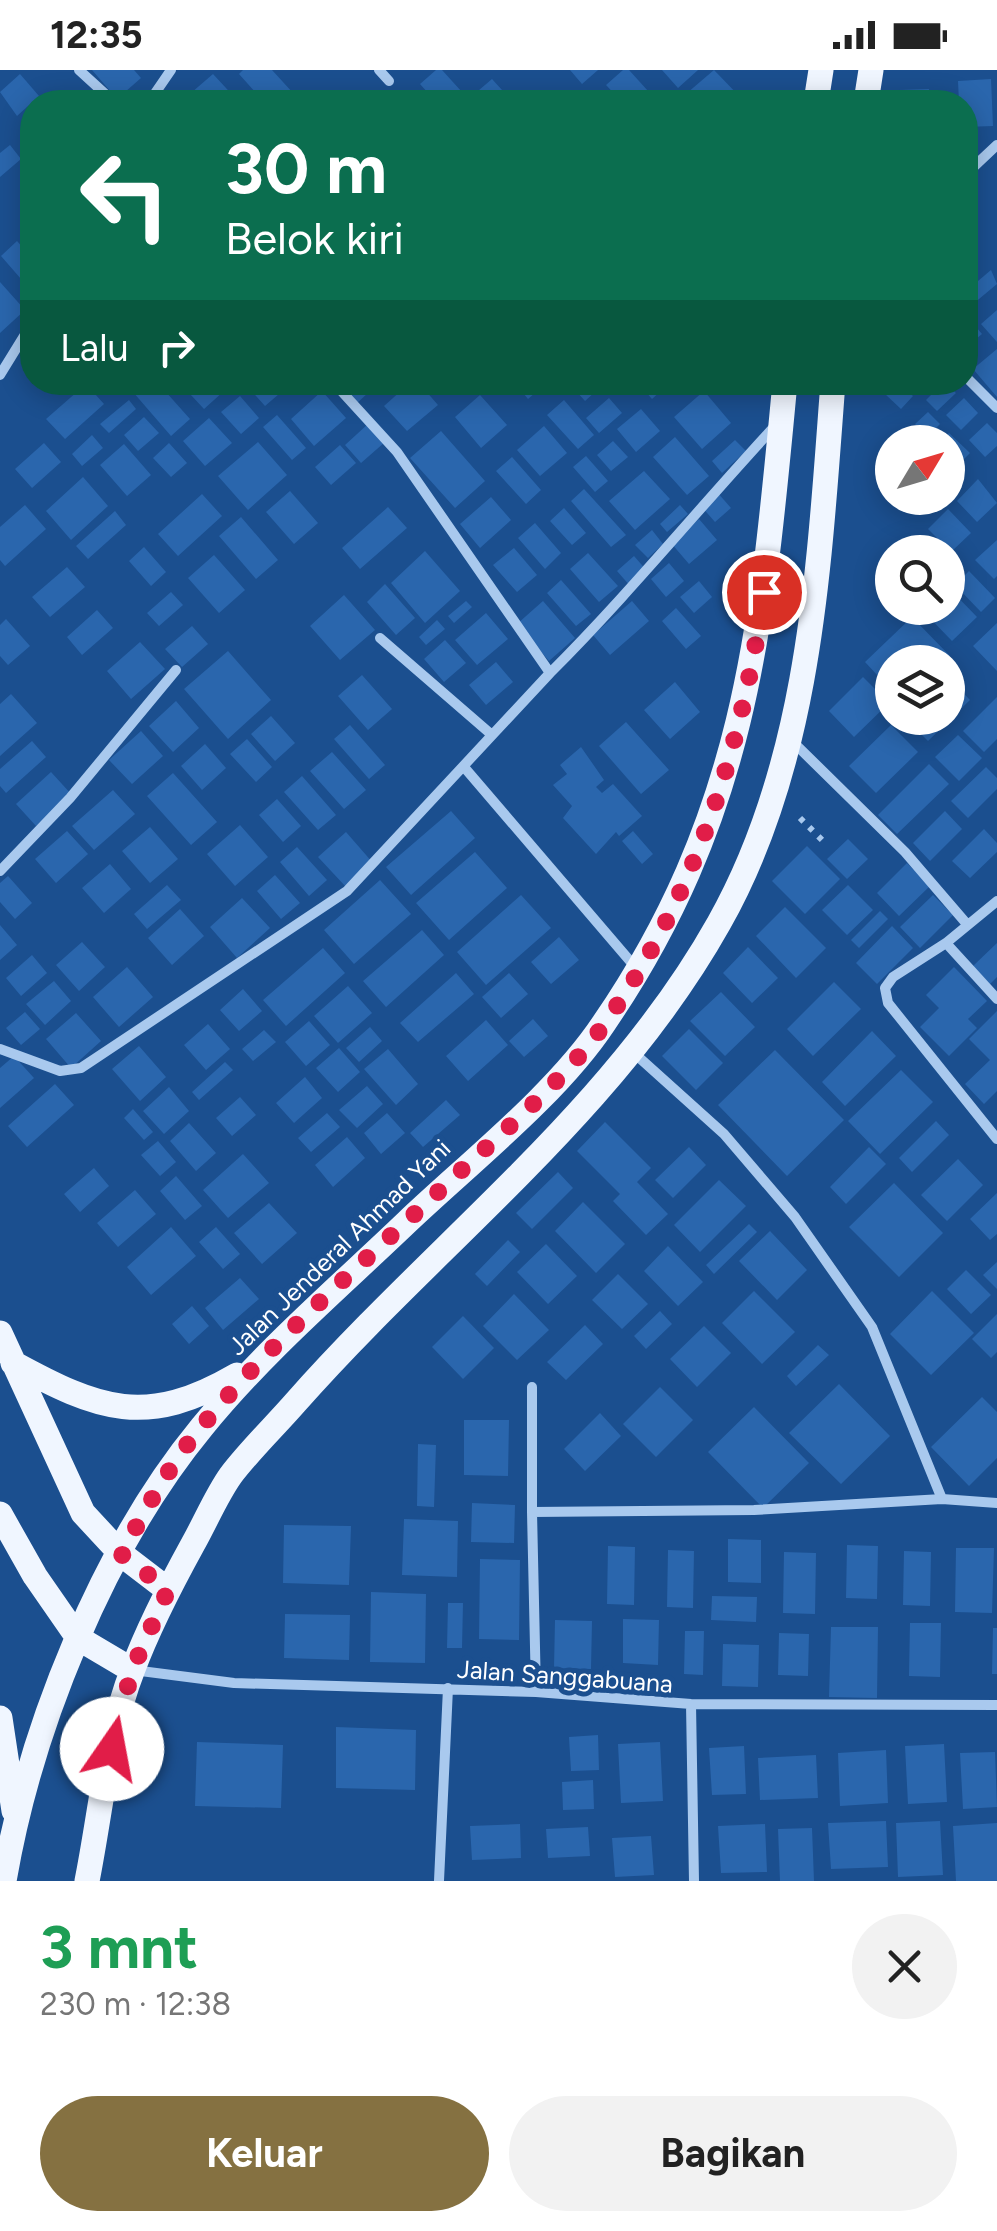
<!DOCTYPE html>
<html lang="id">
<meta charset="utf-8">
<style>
:root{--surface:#fff;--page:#f2f2f2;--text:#222;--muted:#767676;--accent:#857141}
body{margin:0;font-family:Figtree,sans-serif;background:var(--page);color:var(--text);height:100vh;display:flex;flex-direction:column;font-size:38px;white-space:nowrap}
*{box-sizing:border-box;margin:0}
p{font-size:32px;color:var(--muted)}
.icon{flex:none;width:55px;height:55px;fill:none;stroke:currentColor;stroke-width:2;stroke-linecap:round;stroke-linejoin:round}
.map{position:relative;height:1811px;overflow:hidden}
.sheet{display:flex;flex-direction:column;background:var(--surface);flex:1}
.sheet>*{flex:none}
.guide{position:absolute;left:20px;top:20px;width:958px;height:305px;border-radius:40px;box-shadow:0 5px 25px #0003;background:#0b6e4f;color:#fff;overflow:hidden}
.needle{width:65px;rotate:52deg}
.buttons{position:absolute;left:875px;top:355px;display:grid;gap:20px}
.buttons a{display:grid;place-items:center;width:90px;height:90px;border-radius:50%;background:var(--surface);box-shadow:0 5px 25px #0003;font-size:50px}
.pin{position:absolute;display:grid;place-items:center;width:85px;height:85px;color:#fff;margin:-42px;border:5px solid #fff;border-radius:50%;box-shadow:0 2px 10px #0007}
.me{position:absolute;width:110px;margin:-55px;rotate:12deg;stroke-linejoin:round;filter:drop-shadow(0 0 8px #0008)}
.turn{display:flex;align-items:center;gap:35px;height:210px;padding:0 40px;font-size:45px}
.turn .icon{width:130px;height:130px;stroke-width:2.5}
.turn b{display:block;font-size:70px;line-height:85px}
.then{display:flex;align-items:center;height:95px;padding:0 40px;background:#0003;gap:20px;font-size:38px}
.round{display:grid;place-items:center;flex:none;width:105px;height:105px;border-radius:52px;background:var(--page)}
.head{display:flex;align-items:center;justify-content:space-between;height:170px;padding:0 40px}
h1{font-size:60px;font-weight:700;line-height:75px;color:#1e9e55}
.action{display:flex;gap:20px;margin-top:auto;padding:20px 40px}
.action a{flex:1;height:115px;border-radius:60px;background:var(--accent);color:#fff;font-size:40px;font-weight:700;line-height:115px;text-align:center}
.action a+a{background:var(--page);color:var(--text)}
.status{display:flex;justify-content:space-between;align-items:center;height:70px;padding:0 50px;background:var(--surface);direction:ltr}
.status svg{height:28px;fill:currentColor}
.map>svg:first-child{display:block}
</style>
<div class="status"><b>12:35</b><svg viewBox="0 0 49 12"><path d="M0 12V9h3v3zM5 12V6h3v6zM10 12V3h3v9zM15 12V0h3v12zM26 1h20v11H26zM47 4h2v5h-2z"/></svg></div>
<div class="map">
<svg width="997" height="1811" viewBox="0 0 997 1811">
<rect width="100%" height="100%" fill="#1b4f8f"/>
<!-- building -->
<path fill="#2a66ad" d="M92 0H134L141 8 117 29Z
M243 0H272L294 24 284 32H264L239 4Z
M436 0H442L462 22 450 32H436L420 14Z
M570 0H598L582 14Z
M623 0H629L658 32H622L606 15Z
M662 0H698L678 18Z
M714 0 743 30 683 32 680 29Z
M20 4 39 26 17 46 0 22Z
M213 4 239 32H186L184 29Z
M492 9 513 32H465Z
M991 9 993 56 965 57V32H959L958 11Z
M929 19 930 32H900L899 20Z
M10 75 21 89 0 107V83Z
M32 117V143L20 128Z
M17 171 32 188 28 217 1 186Z
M991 200 997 214 967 239 965 222Z
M0 212 25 240 0 263Z
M997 240V272L981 254Z
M965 244 982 264 965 278Z
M997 279V327L973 299Z
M144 312H157L190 349 171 366 133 322Z
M204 312H216L224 321 204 339 190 324Z
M255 312H281L286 318 265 336 249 318Z
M337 312H380L356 334Z
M411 312H418L438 335 407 361 384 336Z
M514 312H538L542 317 528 329Z
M568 312H606L585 331Z
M637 312H671L652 329Z
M897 312 913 326 901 339 885 324Z
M944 312 956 323 937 341 926 330Z
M86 314 104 334 65 369 46 349Z
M322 321 346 348 314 376 291 349Z
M704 321 731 353 702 379 674 347Z
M480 325 507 355 481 378 455 347Z
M240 326 259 348 241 364 221 342Z
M609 328 622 343 599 363 586 348Z
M964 328 978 343 961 360 946 345Z
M129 330 136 339 109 363 100 354Z
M564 330 594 365 578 379 547 345Z
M641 339 660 361 636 382 617 359Z
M928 342 940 354 927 367 915 354Z
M277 345 306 378 292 390 263 357Z
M144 347 159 363 138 381 124 365Z
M209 348 232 373 205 396 183 371Z
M987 353 997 363V376L985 387 969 370Z
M368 354 385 372 361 393 345 375Z
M544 356 567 383 540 406 517 380Z
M441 361 485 411 455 438 410 388Z
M949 363 970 383 956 397 948 389V372H940Z
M92 365 103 378 82 396 72 384Z
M675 367 709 406 687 425 653 387Z
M735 370 746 381 722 403 712 391Z
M613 371 628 387 611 401 597 385Z
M258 372 287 405 248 440 218 406Z
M44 373 61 392 32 418 15 399Z
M169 373 187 393 171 407 153 388Z
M124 374 151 405 127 426 100 395Z
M340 375 356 393 331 415 315 397Z
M586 386 608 411 595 422 573 397Z
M512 387 541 420 526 434 496 401Z
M644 401 670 429 635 460 609 431Z
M83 407 108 436 71 470 46 441Z
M978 409 997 433 977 452 957 431Z
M584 419 626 465 611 477 571 431Z
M290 421 318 453 294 474 266 442Z
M717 422 731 438 715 452 701 436Z
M202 424 222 446 178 486 158 464Z
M491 427 511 450 480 478 460 454Z
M25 435 46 459 5 496 0 490V457Z
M680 435 688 444 667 462 660 454Z
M388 437 407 458 360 499 342 478Z
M564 438 586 463 572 475 550 451Z
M948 439 971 463 951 482 928 459Z
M115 441 126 455 88 489 76 476Z
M241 447 278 490 256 509 219 466Z
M699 449 717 470 689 494 671 473Z
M535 453 561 483 545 499 518 468Z
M652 460 663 474 648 488 635 475Z
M918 467 933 482H902Z
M997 470V506L994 509 975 490Z
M144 477 166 502 151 516 129 491Z
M514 478 537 505 517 522 493 495Z
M425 481 460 521 425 553 391 513Z
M588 483 618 516 599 532 570 499Z
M214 485 245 520 219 543 188 508Z
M634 486 648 502 631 517 617 501Z
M892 492V527L875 509Z
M669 493 684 511 666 527 651 509Z
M67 497 85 517 50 547 32 527Z
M969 501 995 528 981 542 955 515Z
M561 510 591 544 576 556 547 523Z
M699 511 712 527 694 543 680 527Z
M385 514 415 548 396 565 367 532Z
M948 517 977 547 952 571 923 541 948 538Z
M171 522 183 535 159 556 147 543Z
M344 525 375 560 340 590 310 556Z
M466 531 472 537 454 553 448 546Z
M543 531 575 568 549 591 517 554Z
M632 531 649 551 610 585 593 565Z
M676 538 701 566 686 579 662 551Z
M97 540 113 558 82 585 67 567Z
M486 543 508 569 477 595 455 570Z
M912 547 950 586 944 592H892V621L865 592Z
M6 549 30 576 8 595 0 586V555Z
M437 550 445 559 426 575 419 567Z
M997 553V601L973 576Z
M192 556 208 574 182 597 165 579Z
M445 570 466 593 444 612 424 589Z
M140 572 165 599 131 629 107 601Z
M228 581 271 630 228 669 184 619Z
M496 592 513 612 486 635 469 615Z
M362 605 392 639 368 660 338 626Z
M863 607 889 633 854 667 829 641Z
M948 607 970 630 928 671 905 648H948Z
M675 612 700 642 670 669 644 640Z
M11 624 37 653 0 686V634Z
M997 627V669L984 682 963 661Z
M176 631 199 658 173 682 149 656Z
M271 646 295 673 275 691 251 664Z
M626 652 669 700 641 724 599 676Z
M350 655 385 695 369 709 334 669Z
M891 655 918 682 876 723 849 696Z
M141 661 163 686 132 714 109 690Z
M958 665 982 688 959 711 935 687Z
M247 669 272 697 256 712 230 684Z
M32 671 46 687 6 723 0 716V699Z
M205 674 226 698 202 720 181 696Z
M581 677 604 710 596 717 602 723 613 714 642 746 619 766 616 762 596 784 563 748 572 736 553 715 567 704 560 695Z
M332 682 366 720 344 739 310 701Z
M929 694 949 714 897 764 878 745Z
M986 697 997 708V719L968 748 951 731Z
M51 702 72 725 36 756 16 734Z
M173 703 217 752 191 775 147 726Z
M302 706 336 745 318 760 284 722Z
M113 720 135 744 94 780 72 756Z
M277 729 301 756 283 772 259 745Z
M451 741 475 768 411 825 386 797Z
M945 741 962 759 930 791 913 773Z
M240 755 268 787 235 816 207 784Z
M150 757 178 789 150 813 122 781Z
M984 759 997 773V782L970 808 952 791Z
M67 761 88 784 56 813 35 789Z
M633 761 653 784 642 794 622 771Z
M346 762 373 793 346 817 318 787Z
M848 769 868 789 847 809 827 789Z
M807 776 840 809 805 844 772 811Z
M297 777 327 810 309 826 280 792Z
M475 782 507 818 449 870 416 833Z
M907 793 930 816 899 846 877 823Z
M110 794 131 819 104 843 82 818Z
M275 805 300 833 281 849 257 821Z
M8 806 32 833 15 849 0 832V813Z
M380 810 411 844 354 894 324 860Z
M167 815 181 830 147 859 134 844Z
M848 815 873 840 847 865 822 840Z
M521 825 551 858 486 915 457 882Z
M933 825 953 845 920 878 900 857Z
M242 828 270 858 237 888 210 857Z
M785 837 826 878 796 908 756 866Z
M180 839 204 866 172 895 148 868Z
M880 841 888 849 859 878 851 870Z
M0 855 17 875 0 890Z
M892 856 913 878 877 914 856 893Z
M422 860 444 885 386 937 363 911Z
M559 867 579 890 551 914 531 892Z
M82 872 105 897 79 921 56 895Z
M997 873V907L990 914 973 896Z
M748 877 778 908 752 933 723 903Z
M323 878 345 903 286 956 263 930Z
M32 885 47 903 21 926 6 908Z
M127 897 153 927 119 957 93 927Z
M954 897 987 931 968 949 977 958 949 986 920 957 939 938 926 925Z
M456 903 474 924 418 972 400 953Z
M509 903 528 924 501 948 482 927Z
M54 911 71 931 45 955 26 934Z
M834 912 861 939 813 986 787 959Z
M348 916 372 943 338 973 314 946Z
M243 919 262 941 239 961 220 940Z
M721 922 755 957 725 986 690 951Z
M997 941V1021L984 1034 965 1014 990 990 969 969Z
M25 942 40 959 21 975 6 958Z
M76 943 101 971 71 998 46 969Z
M533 949 548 966 524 987 509 971Z
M486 950 508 975 468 1011 446 986Z
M309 951 330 975 306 996 285 972Z
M208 954 230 979 206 1000 184 975Z
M370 957 382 971 359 992 346 978Z
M689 959 723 993 696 1020 662 986Z
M264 960 276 972 253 991 242 979Z
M872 961 896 986 845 1036 822 1012Z
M139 976 166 1007 140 1031 112 999Z
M339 978 360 1002 338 1022 316 998Z
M388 979 418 1014 396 1035 364 999Z
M775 980 844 1050 787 1106 718 1035Z
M14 986 34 1008 0 1038V998Z
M225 992 233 1000 199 1030 192 1022Z
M901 1000 933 1032 880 1084 848 1051Z
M305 1007 322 1028 294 1053 276 1033Z
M55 1014 74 1035 27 1077 8 1056Z
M367 1016 383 1034 357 1058 339 1040Z
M169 1017 189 1041 164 1064 143 1041Z
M240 1027 256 1045 232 1066 216 1048Z
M446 1030 460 1045 423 1077 410 1063Z
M133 1039 153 1062 144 1070 124 1048Z
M327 1043 340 1057 311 1082 298 1068Z
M387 1043 405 1063 381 1084 364 1063Z
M936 1051 949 1065 912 1102 899 1088Z
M605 1052 651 1098 637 1112 668 1144 646 1165 613 1131 620 1124 577 1081Z
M189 1053 216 1083 196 1101 170 1071Z
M347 1067 365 1088 333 1117 315 1095Z
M158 1071 176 1092 160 1106 141 1085Z
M689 1077 706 1095 673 1128 655 1110Z
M869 1077 886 1094 846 1134 830 1117Z
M243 1084 269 1113 228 1148 203 1120Z
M958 1089 983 1115 947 1151 921 1125Z
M94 1098 109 1116 80 1142 64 1124Z
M558 1102 573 1118 532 1159 516 1143Z
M176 1106 202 1136 185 1150 160 1121Z
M719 1110 746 1136 700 1182 674 1155Z
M894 1113 943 1163 899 1207 849 1157Z
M135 1120 156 1144 118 1177 97 1153Z
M997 1123V1164L990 1170 970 1149Z
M583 1132 625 1174 596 1203 555 1161Z
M269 1133 297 1163 262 1194 234 1163Z
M749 1154 757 1162 714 1204 706 1195Z
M171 1157 196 1186 151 1225 127 1197Z
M216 1157 240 1184 223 1199 199 1172Z
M770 1161 807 1200 777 1230 739 1191Z
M508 1170 520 1182 487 1216 475 1204Z
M546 1174 577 1206 548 1234 517 1202Z
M668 1176 703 1212 678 1236 644 1201Z
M997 1192V1219L983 1205Z
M966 1200 991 1225 971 1244 947 1219Z
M618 1204 648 1234 622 1259 592 1230Z
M240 1208 259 1229 223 1260 205 1238Z
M754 1221 795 1262 762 1294 722 1253Z
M932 1221 974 1263 931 1305 890 1264Z
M514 1224 549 1260 517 1290 483 1256Z
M192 1236 209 1256 189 1274 172 1254Z
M660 1241 672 1254 646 1279 634 1266Z
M997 1244V1282L991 1288 972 1269Z
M463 1246 494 1278 463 1309 432 1277Z
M585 1255 603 1274 566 1310 547 1292Z
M704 1256 731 1283 697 1317 670 1289Z
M818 1275 829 1285 796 1316 787 1306Z
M839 1314 890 1366 841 1414 789 1363Z
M660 1317 693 1350 656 1387 623 1354Z
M982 1327 997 1342V1388L969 1416 931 1377Z
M754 1337 809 1393 763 1438 708 1382Z
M600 1343 621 1366 585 1401 564 1379Z
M464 1350H509L508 1406 464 1405Z
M418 1374 436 1375 434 1437 417 1436Z
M472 1433 515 1435 514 1473 471 1472Z
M404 1449 458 1451 457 1507 402 1505Z
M284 1455 351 1456 349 1515 283 1513Z
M728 1469 761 1470V1513L728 1512Z
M847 1475 878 1476 877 1529 846 1528Z
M608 1476 635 1477 634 1535 607 1534Z
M956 1478H994L992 1543 955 1542Z
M668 1480 694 1481 693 1538 667 1537Z
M904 1481 931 1482 930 1536 903 1535Z
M784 1482 816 1483 815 1544 783 1543Z
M480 1489 520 1490 519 1570 479 1569Z
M371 1522 426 1524 425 1593 370 1592Z
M712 1526 757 1527 756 1552 711 1550Z
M448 1533H463L462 1578H447Z
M285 1544 350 1545 349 1590 284 1588Z
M623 1549 659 1550 658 1595 623 1593Z
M555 1550 592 1551 591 1599 554 1598Z
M910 1553H941L940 1607 909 1606Z
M831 1557H878L877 1628 829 1627Z
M993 1558H997V1604H992Z
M685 1561H704L703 1605 684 1604Z
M779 1563 809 1564 808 1606 778 1605Z
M723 1574 759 1575 758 1617 722 1616Z
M336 1657 416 1660 415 1720 336 1718Z
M598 1665 599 1700 571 1701 569 1667Z
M197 1672 283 1675 281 1738 195 1736Z
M660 1672 663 1731 621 1733 618 1674Z
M944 1674 947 1732 908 1734 905 1676Z
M744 1676 746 1724 712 1725 709 1678Z
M886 1680 888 1733 840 1736 838 1683Z
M995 1682 997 1737 963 1739 960 1683Z
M816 1685 818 1728 760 1730 758 1688Z
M593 1710 594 1739 563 1740 562 1712Z
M886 1751 888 1797 831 1799 828 1753Z
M940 1751 943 1805 898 1807 896 1753Z
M997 1753V1811H956L953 1756Z
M520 1754 521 1788 472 1790 470 1756Z
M765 1754 767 1802 721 1803 718 1756Z
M588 1757 590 1786 548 1788 546 1759Z
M812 1758 814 1811H780L778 1759Z
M651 1766 654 1805 615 1807 612 1768Z"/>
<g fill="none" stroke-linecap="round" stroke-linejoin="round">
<!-- path -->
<path stroke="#a9c9ee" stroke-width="6" stroke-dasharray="5 8" stroke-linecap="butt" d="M800 748 824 772"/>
<!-- street -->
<path stroke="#a9c9ee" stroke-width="10" d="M79 0 114 32
M379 0 389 11
M149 32 171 0
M965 105 997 75
M0 305 32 253
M965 306 997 338
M380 568 492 665
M550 603C629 524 699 438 775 356
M790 669 905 782 966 853
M464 697 636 898
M0 801 70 728 176 600
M997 831 946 873 893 907 885 918 888 933 997 1069
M946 873 997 929
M0 979 60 1001 81 998 347 821 550 603 397 382 333 312
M634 983 724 1064 795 1147 872 1257 942 1429
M532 1317V1442
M133 1600 234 1613 536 1622 691 1634 997 1635
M536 1622 532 1442 754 1440 942 1429 997 1433
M691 1634 694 1811
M439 1811 448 1618"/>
<!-- primary -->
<path stroke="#f0f6ff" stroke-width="25" d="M816 32 821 0
M866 32 871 0
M0 1263 83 1443 121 1484 168 1520
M13 1293C99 1340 146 1358 237 1305
M0 1444 35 1506 78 1568 132 1600
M0 1648 14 1741
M4 1811C30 1659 103 1477 202 1357 263 1282 337 1219 407 1152 469 1093 557 1024 604 953 747 743 762 557 785 312
M87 1811C101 1741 107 1665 133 1599 149 1556 171 1514 193 1474 206 1451 216 1426 231 1405 250 1380 274 1357 295 1333 436 1173 613 1042 719 853 811 690 819 494 833 312"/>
</g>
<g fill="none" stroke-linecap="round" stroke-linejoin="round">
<!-- route -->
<path stroke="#e11d48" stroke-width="18" stroke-dasharray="0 32.4" d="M112 1679 132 1600 168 1520 121 1484C146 1440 169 1395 202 1356 277 1265 369 1188 454 1107 505 1060 562 1012 603 956 695 828 742 677 764 522"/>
</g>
<g text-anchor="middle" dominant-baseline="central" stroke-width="10" stroke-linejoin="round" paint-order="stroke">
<!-- street labels -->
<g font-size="25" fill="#fff" stroke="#1b4f8f">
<text transform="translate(339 1177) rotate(-44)">Jalan Jenderal Ahmad Yani</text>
<text transform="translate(565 1606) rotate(4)">Jalan Sanggabuana</text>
</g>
</g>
</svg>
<div class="buttons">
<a><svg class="needle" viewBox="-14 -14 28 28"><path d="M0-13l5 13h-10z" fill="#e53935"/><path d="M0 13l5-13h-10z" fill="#767676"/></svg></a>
<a><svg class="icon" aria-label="search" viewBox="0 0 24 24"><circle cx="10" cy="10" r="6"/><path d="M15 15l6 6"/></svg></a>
<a><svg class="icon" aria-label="layers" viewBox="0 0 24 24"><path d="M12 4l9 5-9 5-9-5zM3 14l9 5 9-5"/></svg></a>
</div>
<div class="pin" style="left:764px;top:522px;background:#d93025"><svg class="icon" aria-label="arrive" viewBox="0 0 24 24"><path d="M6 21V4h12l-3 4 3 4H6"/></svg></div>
<svg class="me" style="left:112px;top:1679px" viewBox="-20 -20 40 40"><circle r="19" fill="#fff"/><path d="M0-13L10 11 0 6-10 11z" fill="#e11d48"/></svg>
<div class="guide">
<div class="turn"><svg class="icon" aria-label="left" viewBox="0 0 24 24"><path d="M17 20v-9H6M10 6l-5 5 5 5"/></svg><div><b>30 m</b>Belok kiri</div></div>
<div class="then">Lalu<svg class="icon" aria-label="right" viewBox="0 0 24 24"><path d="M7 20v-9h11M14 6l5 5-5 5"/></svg></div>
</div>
</div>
<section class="sheet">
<div class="head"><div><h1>3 mnt</h1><p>230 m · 12:38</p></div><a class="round"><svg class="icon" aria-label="close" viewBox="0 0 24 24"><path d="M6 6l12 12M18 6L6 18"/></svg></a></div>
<div class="action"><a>Keluar</a><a>Bagikan</a></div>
</section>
